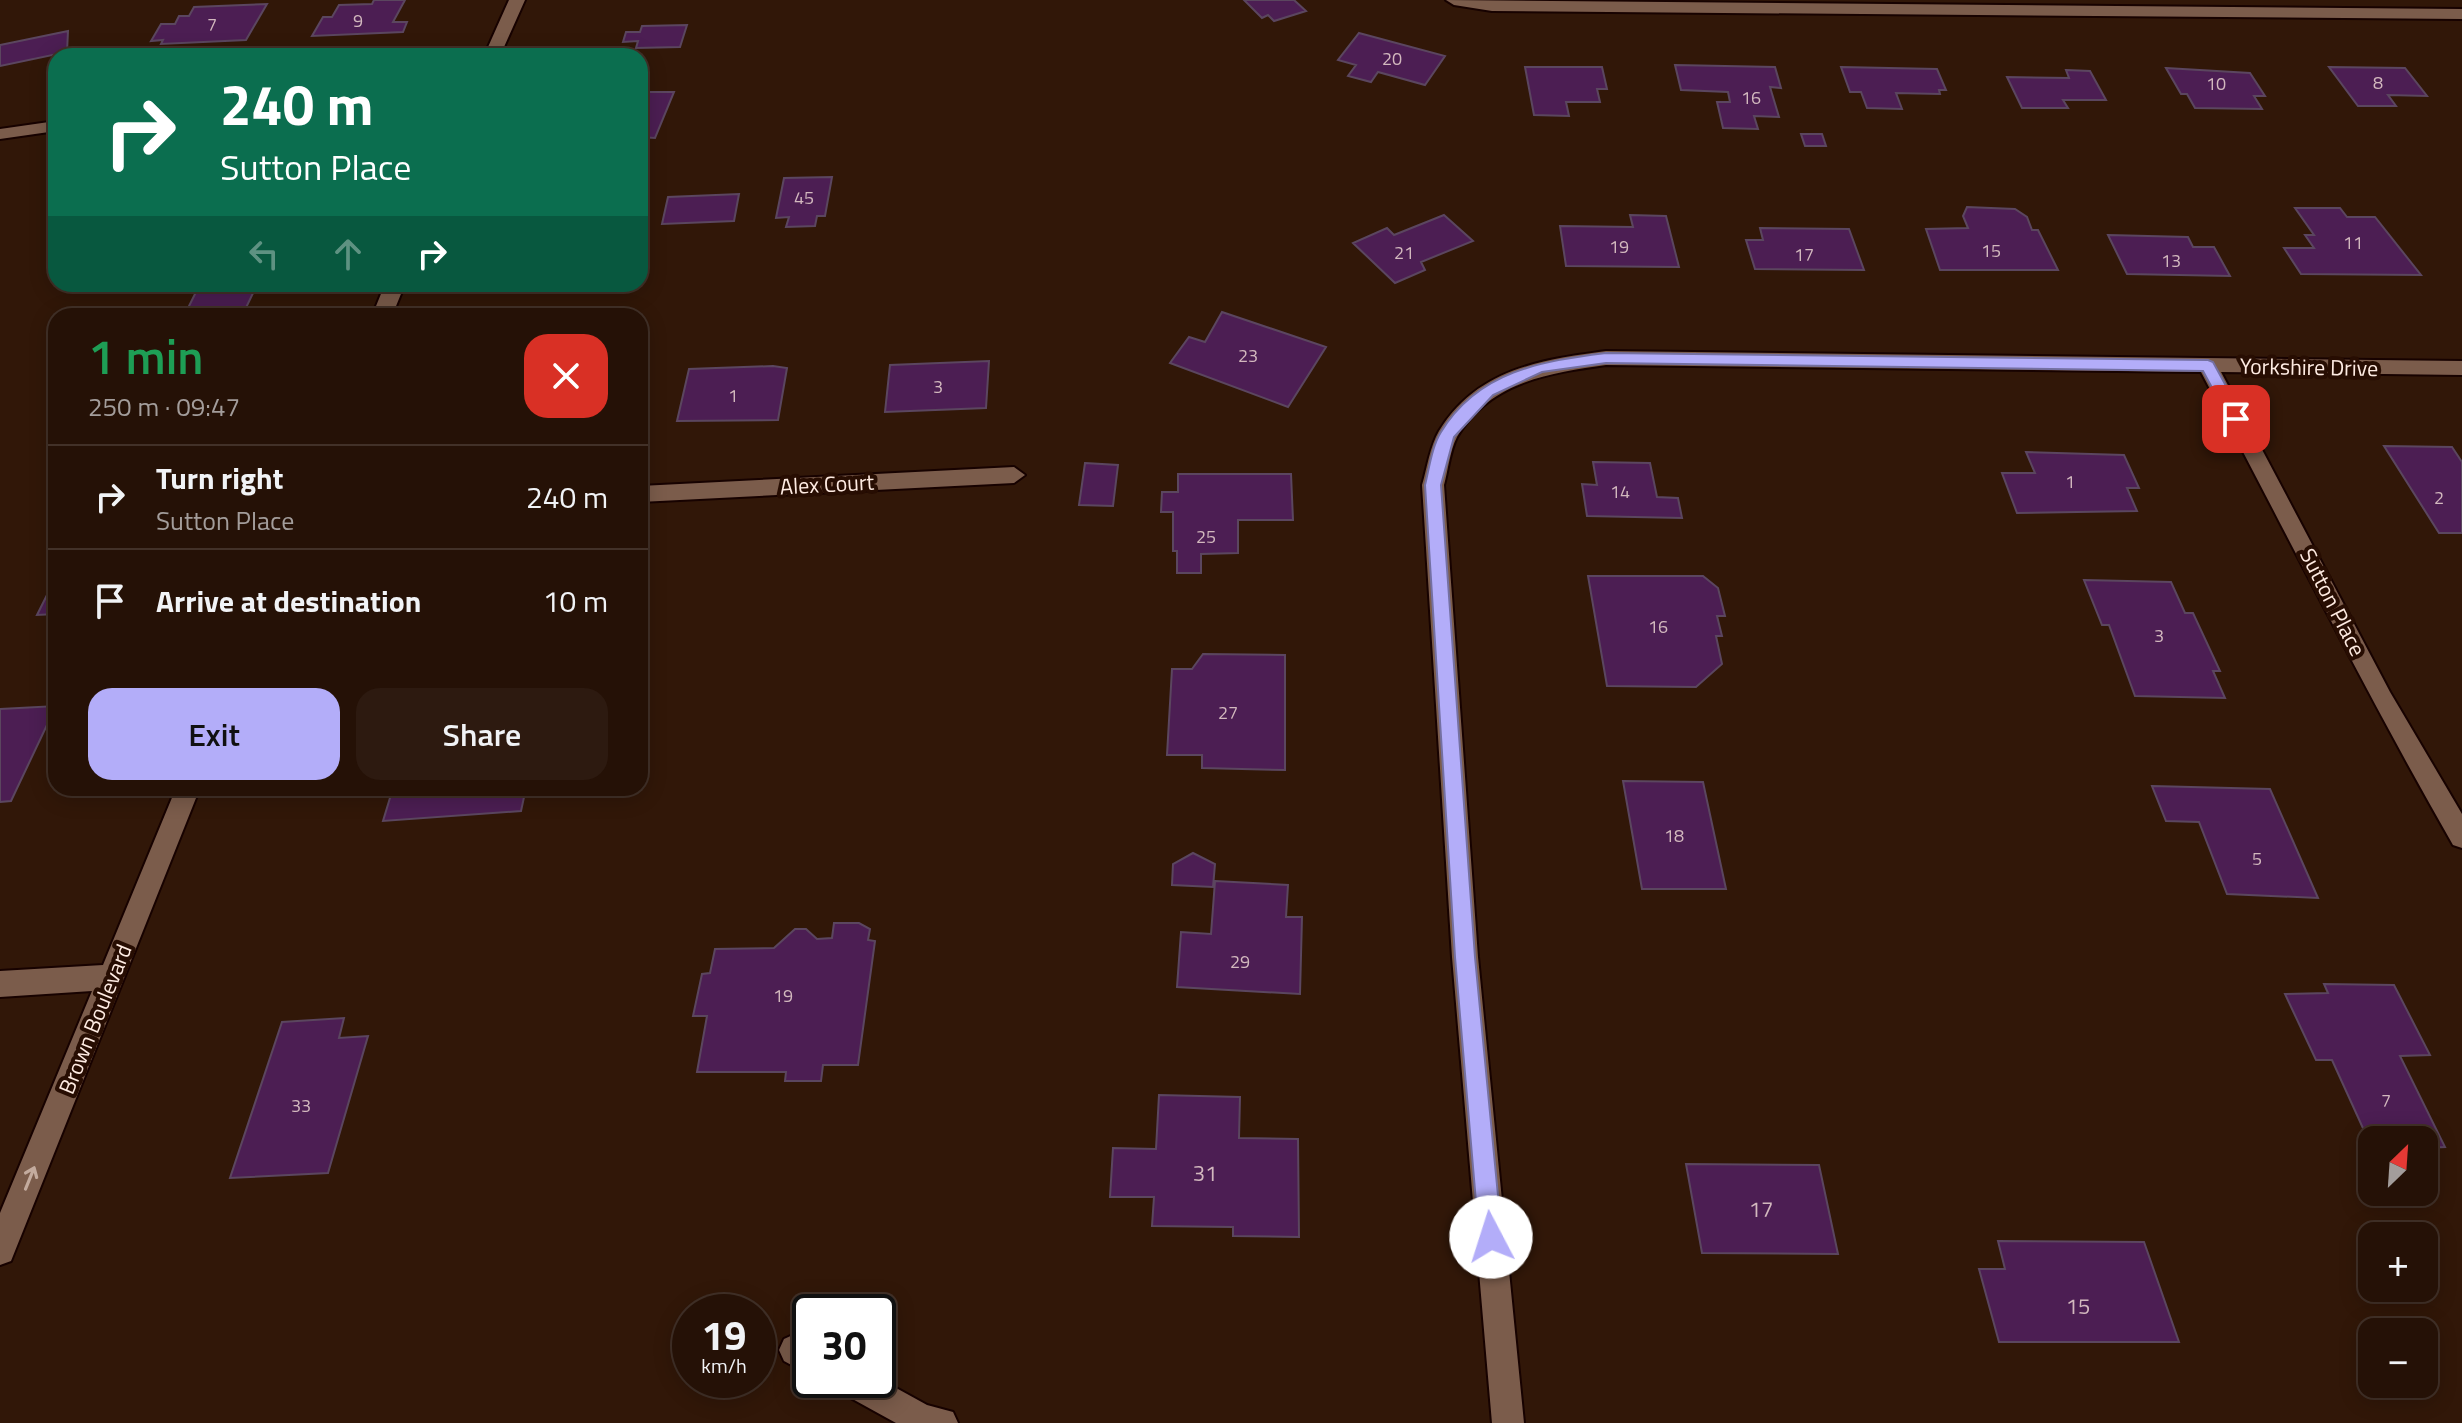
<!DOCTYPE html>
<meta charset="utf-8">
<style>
:root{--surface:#251106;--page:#2d1a10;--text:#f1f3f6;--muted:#a39d9b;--line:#423128;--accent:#b3adf9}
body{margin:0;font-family:"Titillium Web",sans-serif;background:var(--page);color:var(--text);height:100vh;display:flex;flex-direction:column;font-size:30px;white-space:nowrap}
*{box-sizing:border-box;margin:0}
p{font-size:26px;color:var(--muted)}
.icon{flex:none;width:44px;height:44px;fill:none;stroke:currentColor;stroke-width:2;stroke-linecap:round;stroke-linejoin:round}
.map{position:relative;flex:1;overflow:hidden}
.panel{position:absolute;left:48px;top:308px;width:600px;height:488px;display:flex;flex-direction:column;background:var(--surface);border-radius:24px;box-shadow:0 4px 20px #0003,0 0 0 2px var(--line)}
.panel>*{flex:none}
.top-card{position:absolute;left:48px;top:48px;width:600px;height:244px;border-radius:24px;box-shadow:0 4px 20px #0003,0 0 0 2px var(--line);background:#0b6e4f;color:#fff;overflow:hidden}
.needle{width:52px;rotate:25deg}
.tools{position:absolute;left:2358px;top:1126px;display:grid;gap:16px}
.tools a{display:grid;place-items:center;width:80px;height:80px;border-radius:16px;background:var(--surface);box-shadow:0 4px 20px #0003,0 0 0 2px var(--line);font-size:40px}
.speed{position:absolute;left:672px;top:1294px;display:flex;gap:16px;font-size:40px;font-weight:700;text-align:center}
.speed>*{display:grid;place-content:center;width:104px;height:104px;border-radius:50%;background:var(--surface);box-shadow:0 4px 20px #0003,0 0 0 2px var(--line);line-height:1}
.speed small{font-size:20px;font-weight:400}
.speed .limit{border:4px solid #111;border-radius:12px;background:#fff;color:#111}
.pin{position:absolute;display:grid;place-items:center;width:68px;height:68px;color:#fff;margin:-34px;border-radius:16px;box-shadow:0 4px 12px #0006}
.me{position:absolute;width:88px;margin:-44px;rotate:355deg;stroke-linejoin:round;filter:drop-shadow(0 0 6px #0008)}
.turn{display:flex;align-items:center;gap:28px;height:168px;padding:0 40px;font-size:36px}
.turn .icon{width:104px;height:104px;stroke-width:2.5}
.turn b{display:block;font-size:56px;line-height:68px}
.lanes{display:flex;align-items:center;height:76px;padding:0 40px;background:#0003;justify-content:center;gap:40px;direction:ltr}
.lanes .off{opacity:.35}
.round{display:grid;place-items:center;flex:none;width:84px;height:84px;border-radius:24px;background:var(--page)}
.head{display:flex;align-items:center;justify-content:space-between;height:136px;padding:0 40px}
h1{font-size:48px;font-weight:600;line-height:60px;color:#1e9e55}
.cta{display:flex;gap:16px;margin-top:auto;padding:16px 40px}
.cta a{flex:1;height:92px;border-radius:24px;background:var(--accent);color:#111;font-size:32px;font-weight:600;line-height:92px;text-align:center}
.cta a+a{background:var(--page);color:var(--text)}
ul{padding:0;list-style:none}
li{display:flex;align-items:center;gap:24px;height:104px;padding:0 40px;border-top:2px solid var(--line)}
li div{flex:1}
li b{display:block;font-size:30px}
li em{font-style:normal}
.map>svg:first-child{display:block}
</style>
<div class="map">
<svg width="2462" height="1423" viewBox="0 0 2462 1423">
<rect width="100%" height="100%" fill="#311708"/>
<!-- building -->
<path fill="#4c1e53" stroke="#5b465f" stroke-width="2" d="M374 0H405L393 22H407L403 32 312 36 323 17H332L339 5 372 4Z
M1244 0H1294L1306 11 1274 21 1268 15 1262 18Z
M267 4 246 40 161 44 163 40 151 41 161 24H175L179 16H189L194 7Z
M687 25 680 47 636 48 638 41 623 42 626 32H640L642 26Z
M68 31 67 52 0 66V45Z
M1359 33 1445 56 1425 85 1378 72 1371 82 1348 76 1356 65 1338 60Z
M1675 65 1775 67 1781 88 1770 87 1779 117 1754 116 1758 129 1723 128 1717 102H1730L1728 92 1681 90Z
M1525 67H1602L1607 89H1597L1600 102H1566L1569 116 1534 115Z
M1841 67 1937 69 1946 90H1939L1940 94 1896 93 1902 109 1867 108 1861 92H1850Z
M2329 67 2405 68 2427 96 2388 95 2396 106H2358Z
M2166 68 2250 73 2265 96H2254L2262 109 2195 108 2187 94H2181Z
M2066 70 2090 71 2106 100H2063L2068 108H2022L2007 77 2069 78Z
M642 92H674L655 138 640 137Z
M1801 134H1822L1826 146H1805Z
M832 177 825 216H817L815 226 786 227 789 217 776 218 784 178Z
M739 194 734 221 662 224 668 197Z
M1967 207 2015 209 2027 217 2032 230H2038L2058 270H1940L1926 229 1968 228 1963 216Z
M2295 208H2340L2347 217H2375L2421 275 2301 274 2284 248H2314L2305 235H2314Z
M1444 215 1473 241 1421 262 1425 270 1395 283 1353 243 1387 228 1394 235Z
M1630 215 1666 216 1679 267 1566 266 1560 226 1633 227Z
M1760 228 1849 229 1864 270 1755 269 1746 240H1763Z
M2108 235 2188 237 2193 247H2214L2230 276 2127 274Z
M256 287 242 316H184L197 290Z
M1222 312 1326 347 1288 407 1170 363 1189 337 1205 342Z
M989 361 986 408 885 412 890 365Z
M773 366 787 368 778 420 677 421 689 369Z
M2384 446 2452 447 2462 462V533H2439Z
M2026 452 2124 455 2139 488H2127L2137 511 2017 513 2002 473H2035Z
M1593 462 1650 463 1657 497 1678 498 1682 518 1587 516 1582 484 1597 485Z
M1085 463 1118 465 1113 506 1079 505Z
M1178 474H1291L1293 520H1238V553L1201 554V573H1177V551H1173V512H1161L1162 492H1178Z
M1588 576H1703L1718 588 1725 616H1717L1722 636H1716L1722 664 1696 687 1607 686Z
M56 577V614L37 615Z
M2084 580 2171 582 2185 613H2193L2220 671H2213L2225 698 2135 696 2109 625H2102Z
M1203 654 1285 655V770L1202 768V755H1167L1172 669H1192Z
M56 706 11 801 0 802V709Z
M1623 781 1703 782 1726 889H1642Z
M2152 786 2270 789 2318 898 2227 894 2199 822 2166 821Z
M393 788H526L521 811 383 821Z
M1193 853 1215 864 1213 887 1172 885 1173 864Z
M1215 881 1288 885 1286 917H1302L1300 994 1177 987 1181 932 1211 934Z
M834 923H859L870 929 868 940 875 941 858 1065H823L821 1081H785L786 1072H697L707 1016H693L702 974 710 973 715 949 774 948 795 929H806L817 939 832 938Z
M2324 984 2394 985 2430 1055 2400 1056 2445 1147 2424 1148V1140H2372V1148L2332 1060H2316L2285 994 2328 993Z
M344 1018 339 1038 368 1036 328 1173 230 1178 282 1022Z
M1159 1095 1240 1097 1239 1138 1298 1139 1299 1237 1233 1236V1227L1152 1226 1154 1197H1110L1113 1148 1156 1149Z
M1686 1164 1819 1165 1838 1254 1702 1253Z
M1998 1241 2144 1242 2179 1342H1999L1979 1269H2005Z"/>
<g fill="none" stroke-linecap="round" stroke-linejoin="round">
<defs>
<path id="minor" d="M509 0H525L500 56H484Z
M1446 0 2462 9V19L1492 11 1454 5Z
M56 121V131L0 139V129Z
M385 284H405L392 316H372Z
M1606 351 2462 361V375L2221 372 2390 692 2462 814V848L2453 845C2364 690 2285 530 2201 372L1606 365C1549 373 1489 382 1457 437 1450 450 1448 471 1444 485L1478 957 1524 1423H1492L1452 957 1422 485C1427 468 1430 446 1439 431 1477 369 1540 360 1606 351Z
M1014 467 1025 475 1014 483 640 502V486Z
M176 788H200L11 1261 0 1265V1213L92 991 0 997V971L103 965Z
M795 1334 810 1341V1375L784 1361 779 1350 784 1339Z
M878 1378 927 1405 953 1412 958 1423H896L838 1391 833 1380Z"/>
</defs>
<!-- minor casing -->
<use href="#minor" stroke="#170200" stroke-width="4"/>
<!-- minor -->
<use href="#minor" fill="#7b5c4b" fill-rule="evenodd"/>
</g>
<!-- one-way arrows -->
<defs><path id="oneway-shaft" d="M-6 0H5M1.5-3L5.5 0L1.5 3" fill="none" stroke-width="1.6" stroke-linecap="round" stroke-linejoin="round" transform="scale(2)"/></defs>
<use stroke="#c3ab9e" href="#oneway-shaft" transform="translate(30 1178) rotate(-68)"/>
<!-- route -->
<path fill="#b3adf9" stroke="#7470a2" stroke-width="2" d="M1606 353 2208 360 2213 362 2244 419 2236 424 2231 423 2203 371 1606 363 1542 372 1493 395 1454 437 1441 485 1475 957 1502 1237 1499 1245 1491 1248 1483 1245 1479 1237 1455 957 1425 485C1429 469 1432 446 1441 432 1478 371 1542 361 1606 353Z"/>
<g text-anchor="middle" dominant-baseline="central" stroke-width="8" stroke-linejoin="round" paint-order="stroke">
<!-- number labels -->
<g font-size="18" fill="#d2b8be">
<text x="358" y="20">9</text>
<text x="212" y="24">7</text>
<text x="1392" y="58">20</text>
<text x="2378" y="82">8</text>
<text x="2216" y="83">10</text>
<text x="1751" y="97">16</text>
<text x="804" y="197">45</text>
<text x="2353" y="242">11</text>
<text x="1619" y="246">19</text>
<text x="1991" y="250">15</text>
<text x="1404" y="252">21</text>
<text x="1804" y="254">17</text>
<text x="2171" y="260">13</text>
<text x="1248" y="355">23</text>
<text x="938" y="386">3</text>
<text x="733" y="395">1</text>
<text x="2070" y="481">1</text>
<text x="1620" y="491">14</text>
<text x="2439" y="497">2</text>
<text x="1206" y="536">25</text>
<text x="1658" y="626">16</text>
<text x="2159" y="635">3</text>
<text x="1228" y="712">27</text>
<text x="1674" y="835">18</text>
<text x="2257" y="858">5</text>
<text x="1240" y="961">29</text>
<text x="783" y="995">19</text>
<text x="2386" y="1100">7</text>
<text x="301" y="1105">33</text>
</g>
<!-- street labels -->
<g font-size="22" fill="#feebe2" stroke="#270d02">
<text transform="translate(2309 367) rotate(1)">Yorkshire Drive</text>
<text transform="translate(827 484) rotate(-3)">Alex Court</text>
<text transform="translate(2333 602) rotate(63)">Sutton Place</text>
<text transform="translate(95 1019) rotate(-68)">Brown Boulevard</text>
</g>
<!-- near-number labels -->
<g font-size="22" fill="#d2b8be">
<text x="1205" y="1173">31</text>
<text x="1761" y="1209">17</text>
<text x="2078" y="1306">15</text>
</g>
</g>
</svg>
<div class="tools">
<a><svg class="needle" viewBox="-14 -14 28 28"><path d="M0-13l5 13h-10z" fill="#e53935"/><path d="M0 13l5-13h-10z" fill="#a39d9b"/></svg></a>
<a>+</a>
<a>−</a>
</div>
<div class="speed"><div>19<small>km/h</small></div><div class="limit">30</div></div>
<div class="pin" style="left:2236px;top:419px;background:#d93025"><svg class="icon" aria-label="arrive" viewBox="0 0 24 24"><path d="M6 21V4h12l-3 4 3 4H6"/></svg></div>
<svg class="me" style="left:1491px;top:1237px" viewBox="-20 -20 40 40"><circle r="19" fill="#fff"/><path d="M0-13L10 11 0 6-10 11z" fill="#b3adf9"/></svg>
<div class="top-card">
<div class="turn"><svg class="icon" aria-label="right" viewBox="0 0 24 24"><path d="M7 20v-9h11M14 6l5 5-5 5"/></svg><div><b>240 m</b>Sutton Place</div></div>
<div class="lanes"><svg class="icon off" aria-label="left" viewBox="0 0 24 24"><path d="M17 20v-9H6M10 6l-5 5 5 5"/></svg><svg class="icon off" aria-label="ahead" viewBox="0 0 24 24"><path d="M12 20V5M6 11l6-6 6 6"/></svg><svg class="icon" aria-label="right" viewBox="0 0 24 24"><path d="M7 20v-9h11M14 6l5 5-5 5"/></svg></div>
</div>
<section class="panel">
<div class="head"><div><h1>1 min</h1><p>250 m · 09:47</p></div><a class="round" style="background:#d93025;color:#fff"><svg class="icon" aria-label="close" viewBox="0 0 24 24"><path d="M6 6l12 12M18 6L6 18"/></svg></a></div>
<ul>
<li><svg class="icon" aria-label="right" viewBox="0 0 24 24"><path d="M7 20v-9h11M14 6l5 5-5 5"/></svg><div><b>Turn right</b><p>Sutton Place</p></div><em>240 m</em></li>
<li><svg class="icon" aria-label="arrive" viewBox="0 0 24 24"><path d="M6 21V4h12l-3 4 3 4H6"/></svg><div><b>Arrive at destination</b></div><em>10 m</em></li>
</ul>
<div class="cta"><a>Exit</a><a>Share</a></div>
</section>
</div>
